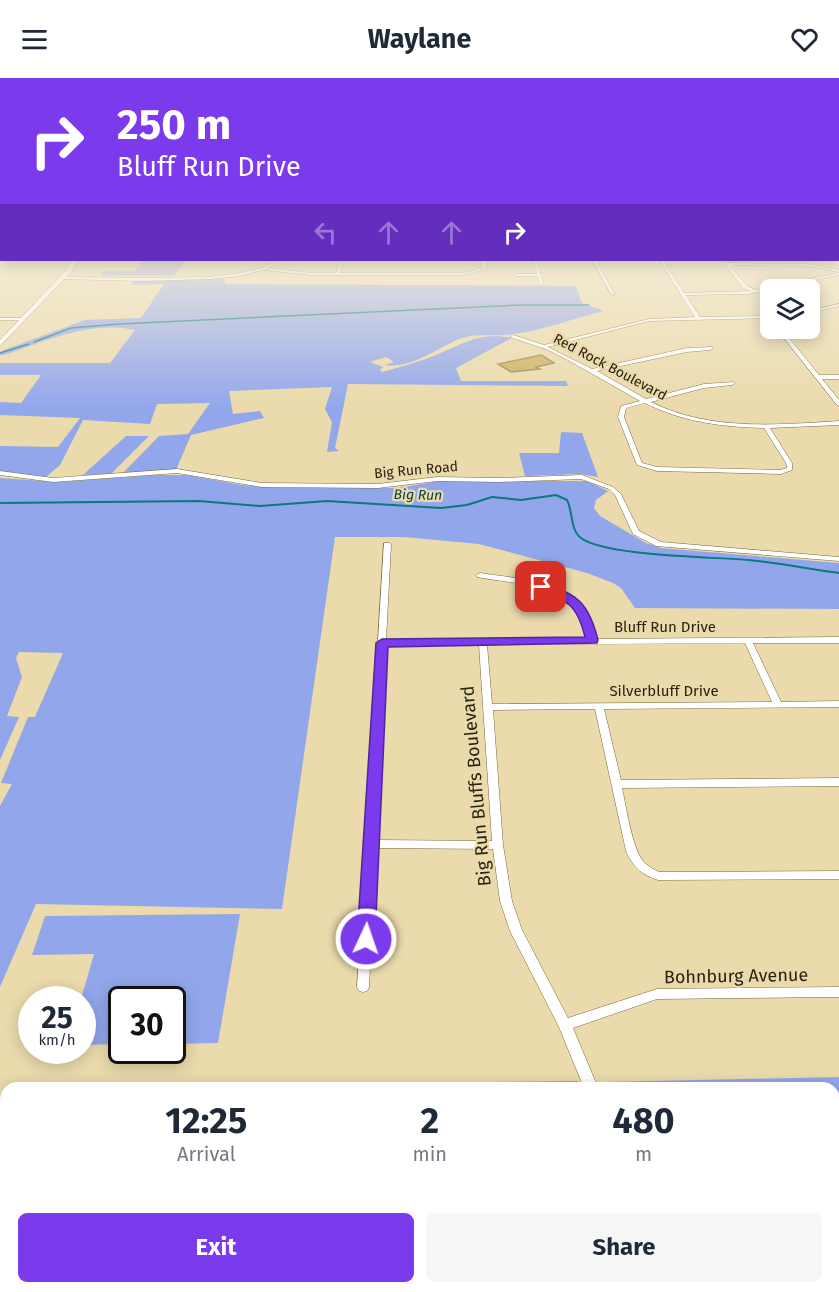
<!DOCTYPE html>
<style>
:root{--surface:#fff;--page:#f6f6f7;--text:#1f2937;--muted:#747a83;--accent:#7c3aed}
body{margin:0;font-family:"Fira Sans",sans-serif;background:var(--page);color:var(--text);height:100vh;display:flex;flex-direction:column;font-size:22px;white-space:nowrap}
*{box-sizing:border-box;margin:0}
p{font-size:20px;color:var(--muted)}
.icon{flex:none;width:33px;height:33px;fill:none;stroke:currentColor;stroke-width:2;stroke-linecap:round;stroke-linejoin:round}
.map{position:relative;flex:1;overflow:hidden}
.sheet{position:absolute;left:0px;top:1004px;width:840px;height:212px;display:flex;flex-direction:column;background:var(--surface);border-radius:18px 18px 0 0;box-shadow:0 3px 15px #0003}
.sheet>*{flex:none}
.hud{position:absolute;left:0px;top:0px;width:840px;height:183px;box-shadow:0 3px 15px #0003;background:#7c3aed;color:#fff;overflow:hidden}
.fabs{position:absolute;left:760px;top:201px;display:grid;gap:12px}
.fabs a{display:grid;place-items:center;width:60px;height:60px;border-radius:9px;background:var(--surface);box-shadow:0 3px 15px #0003;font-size:30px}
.speed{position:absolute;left:18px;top:908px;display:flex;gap:12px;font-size:30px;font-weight:700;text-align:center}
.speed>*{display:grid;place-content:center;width:78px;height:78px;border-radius:50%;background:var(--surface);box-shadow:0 3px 15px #0003;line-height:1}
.speed small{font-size:15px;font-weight:400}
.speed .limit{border:3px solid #111;border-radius:9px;background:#fff;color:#111}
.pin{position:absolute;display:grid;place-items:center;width:51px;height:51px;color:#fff;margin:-26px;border-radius:12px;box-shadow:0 3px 9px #0006}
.me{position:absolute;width:66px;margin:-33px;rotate:3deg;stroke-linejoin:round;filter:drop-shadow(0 0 4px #0008)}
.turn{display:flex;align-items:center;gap:21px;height:126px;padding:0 18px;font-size:27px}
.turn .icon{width:78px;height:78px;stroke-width:2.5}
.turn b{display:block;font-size:42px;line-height:51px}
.lanes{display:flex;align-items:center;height:57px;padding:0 18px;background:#0003;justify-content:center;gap:30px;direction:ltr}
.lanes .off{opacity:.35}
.eta{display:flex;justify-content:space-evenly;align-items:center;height:102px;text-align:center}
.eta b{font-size:36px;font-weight:700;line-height:42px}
.primary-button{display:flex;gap:12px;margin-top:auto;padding:12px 18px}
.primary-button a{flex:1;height:69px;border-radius:9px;background:var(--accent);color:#fff;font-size:24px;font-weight:700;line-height:69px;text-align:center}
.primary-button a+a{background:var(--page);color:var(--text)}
header{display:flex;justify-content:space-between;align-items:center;height:78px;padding:0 18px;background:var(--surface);font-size:27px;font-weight:700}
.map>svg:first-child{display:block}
</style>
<header><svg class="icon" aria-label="menu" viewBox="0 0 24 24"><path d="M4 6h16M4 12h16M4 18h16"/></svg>Waylane<svg class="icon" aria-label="heart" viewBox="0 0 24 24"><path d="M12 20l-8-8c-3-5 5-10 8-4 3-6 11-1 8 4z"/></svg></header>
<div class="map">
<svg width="839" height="1214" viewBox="0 0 839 1214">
<rect width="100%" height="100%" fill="#eadaac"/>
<!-- green -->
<path fill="#92a7eb" d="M144 182H185L174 198H100L104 193H135Z
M222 200 226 206 576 208 582 225 604 233C575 240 544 252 514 256 495 259 477 254 459 261 436 271 410 291 385 287L394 284 386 279 370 284 383 289 380 292 382 294C400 289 419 284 436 277 466 265 477 254 512 260L456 290 461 303H566L568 308 348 306 335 370 339 373 327 374 332 344 325 331 332 309 229 313 233 336 260 333 264 340 191 357 176 392 123 395 159 358 188 356 210 325 157 326 150 346 83 342 60 387 46 399 0 395V368L58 369 80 340 0 337V324L21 325 41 297H0V285H110L135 252C92 242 44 263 4 277H0L1 273 85 242 141 240 164 206 132 207 134 201Z
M561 354 582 355 598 399 580 396 525 398 519 375H559Z
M126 358H149L111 396 83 397Z
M155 397H186L242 407 277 410H397L440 403H587L608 413 596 422 594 430 600 438 646 465 661 470 839 485V531L635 530 621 510 613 505 587 495 479 466 404 459H335L282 831 36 826 0 909V728L12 706 1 705 28 639H35L63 575 19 574 16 580 22 599 7 638 19 639 0 682V400L60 404Z
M240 836 218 965 173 966 172 921H122L121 966 83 967 81 921 94 876 32 877 45 838Z
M839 999V1214H651L650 1209H834V1010H605L603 1004Z
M578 1003 580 1009H257V1007Z
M410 1209H611V1214H410Z"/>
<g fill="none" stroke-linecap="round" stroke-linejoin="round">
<!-- stream-far1 -->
<path stroke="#0c7881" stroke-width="1.5" d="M34 264 71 250 119 246 521 227H589
M0 275 29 266"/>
<!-- stream -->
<path stroke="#0c7881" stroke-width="2" d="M0 425 199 423 260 428 327 423 441 430 467 427 492 419 521 422 556 417 567 422C573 433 570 452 581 460 604 478 715 479 748 482 779 485 809 491 839 495"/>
</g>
<!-- building -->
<path fill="#ceb15b" stroke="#998a5e" stroke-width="1.5" d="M541 277 554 285 536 289 540 291 511 294 498 286Z"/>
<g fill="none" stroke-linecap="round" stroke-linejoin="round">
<defs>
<path id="street" d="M277 182H281L268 190 312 195H336L339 186 346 182H350L342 188 340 195H463L482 190V182H486V191L463 197H312L263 192 240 198 210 201 143 203 63 201 61 200 63 199 143 200 210 199 240 195 262 190Z
M533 182H537L544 208 540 207 537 198H517L515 197 517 196H537Z
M592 182H596L615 217 611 216Z
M659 182H663L684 215 751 213 743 210 727 189 728 187H724L725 185 808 186 839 192V194L808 188 733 187 731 189 747 208 756 212 839 195V197L749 216 686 217 700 239 771 238V240L649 243 548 269 592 291 687 270 712 269 713 270 710 272 687 274 597 293 646 321 704 306 734 304 735 305 732 307 704 310 651 324C709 353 776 347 839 343V347L770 350 792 385V392L781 396 657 393 637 387 618 339 621 328 640 323 566 281 548 272 510 259 513 257 544 267 649 241 695 239ZM645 325C682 344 723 349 764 350L786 385 787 390 780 392 657 389 642 385 624 339 626 330Z
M839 226V228L810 235V233Z
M0 240H24L26 241 24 242H0Z
M776 250H781L819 297H839V301H822L839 322V328L837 327Z
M177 391 262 405 378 406 437 399 499 400 582 397 613 409 621 416 639 453 661 464 839 479V483L656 468 633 456 615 417 609 411 581 401 499 404 437 403 378 410 262 409 177 395 53 404 0 397V393L53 400Z
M384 465H390L391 467 386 562 587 561C585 551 583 538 577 529 556 505 506 505 477 499L476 497 480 495C510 500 561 502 582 526 591 535 593 549 596 561L839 559V565H753L781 624 839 623V629L604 631 621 702 839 700V708L622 710C626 727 632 770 643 783 647 788 653 791 659 794L839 793V801L658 802C642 797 633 789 626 773L595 631 493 632 503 767 512 823 522 852 568 940 657 911 839 909V919L657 921 573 950 598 1010H584L559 949 510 853 500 823 493 771 376 770 369 909 367 913 363 914 359 913 357 909ZM745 565 772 624 492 626 487 567ZM479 567 492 763 376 762 386 568Z
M610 1209H626L627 1214H611Z
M635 1209H651L652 1214H636Z"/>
<path id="secondary" d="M71 182H77L73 192 0 268V262L68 190Z"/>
</defs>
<!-- street casing -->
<use href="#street" stroke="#78693e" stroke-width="1"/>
<!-- secondary casing -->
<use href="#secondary" stroke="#78693e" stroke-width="1"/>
<!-- street -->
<use href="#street" fill="#fff" fill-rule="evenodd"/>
<!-- secondary -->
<use href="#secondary" fill="#fff" fill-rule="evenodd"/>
</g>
<!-- sky -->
<linearGradient id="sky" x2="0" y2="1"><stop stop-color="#4baad2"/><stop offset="0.48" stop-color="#f6eeda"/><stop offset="1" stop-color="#f6eeda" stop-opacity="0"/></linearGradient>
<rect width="839" height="330" fill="url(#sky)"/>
<!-- route -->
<path fill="#7c3aed" stroke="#51269a" stroke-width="1.5" d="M541 505C578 515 589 526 598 562L597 565 388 569 375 861 373 867 366 869 360 867 357 861 376 565 382 561 585 559C577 526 568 523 537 511V506Z"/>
<g text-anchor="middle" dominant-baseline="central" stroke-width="4.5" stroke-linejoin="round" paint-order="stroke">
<!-- far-street labels -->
<g font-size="14" fill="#292311" stroke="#eadaac">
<text transform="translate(610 289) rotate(28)">Red Rock Boulevard</text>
<text transform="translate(416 392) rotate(-5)">Big Run Road</text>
</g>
<!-- far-water labels -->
<g font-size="14" font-style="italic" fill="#003b44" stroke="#eadaac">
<text transform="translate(418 417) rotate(1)">Big Run</text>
</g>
<!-- street labels -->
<g font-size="15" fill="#292311" stroke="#eadaac">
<text x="665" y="549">Bluff Run Drive</text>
<text x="664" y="613">Silverbluff Drive</text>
</g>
<!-- near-street labels -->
<g font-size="18" fill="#292311" stroke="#eadaac">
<text transform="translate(476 708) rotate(-95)">Big Run Bluffs Boulevard</text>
<text transform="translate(736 898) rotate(-1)">Bohnburg Avenue</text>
</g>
</g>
</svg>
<div class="fabs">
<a><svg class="icon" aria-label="layers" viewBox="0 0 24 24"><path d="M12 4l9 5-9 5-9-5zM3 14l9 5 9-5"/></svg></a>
</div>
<div class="speed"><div>25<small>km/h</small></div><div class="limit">30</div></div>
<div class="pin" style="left:541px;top:509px;background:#d93025"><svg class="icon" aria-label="arrive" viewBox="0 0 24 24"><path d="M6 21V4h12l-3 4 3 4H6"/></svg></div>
<svg class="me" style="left:366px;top:861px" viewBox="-20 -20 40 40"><circle r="17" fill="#7c3aed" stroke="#fff" stroke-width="3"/><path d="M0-11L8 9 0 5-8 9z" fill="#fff"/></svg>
<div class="hud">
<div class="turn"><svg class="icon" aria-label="right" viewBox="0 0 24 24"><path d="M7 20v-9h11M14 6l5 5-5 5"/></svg><div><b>250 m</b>Bluff Run Drive</div></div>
<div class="lanes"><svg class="icon off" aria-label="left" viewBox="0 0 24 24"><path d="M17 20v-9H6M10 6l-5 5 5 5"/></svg><svg class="icon off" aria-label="ahead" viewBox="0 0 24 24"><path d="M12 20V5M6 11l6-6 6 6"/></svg><svg class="icon off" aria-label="ahead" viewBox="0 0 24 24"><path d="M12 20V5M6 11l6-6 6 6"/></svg><svg class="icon" aria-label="right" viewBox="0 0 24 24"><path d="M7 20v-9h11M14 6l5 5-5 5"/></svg></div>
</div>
<section class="sheet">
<div class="eta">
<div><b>12:25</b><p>Arrival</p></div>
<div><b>2</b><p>min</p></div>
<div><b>480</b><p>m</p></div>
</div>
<div class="primary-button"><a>Exit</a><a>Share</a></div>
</section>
</div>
